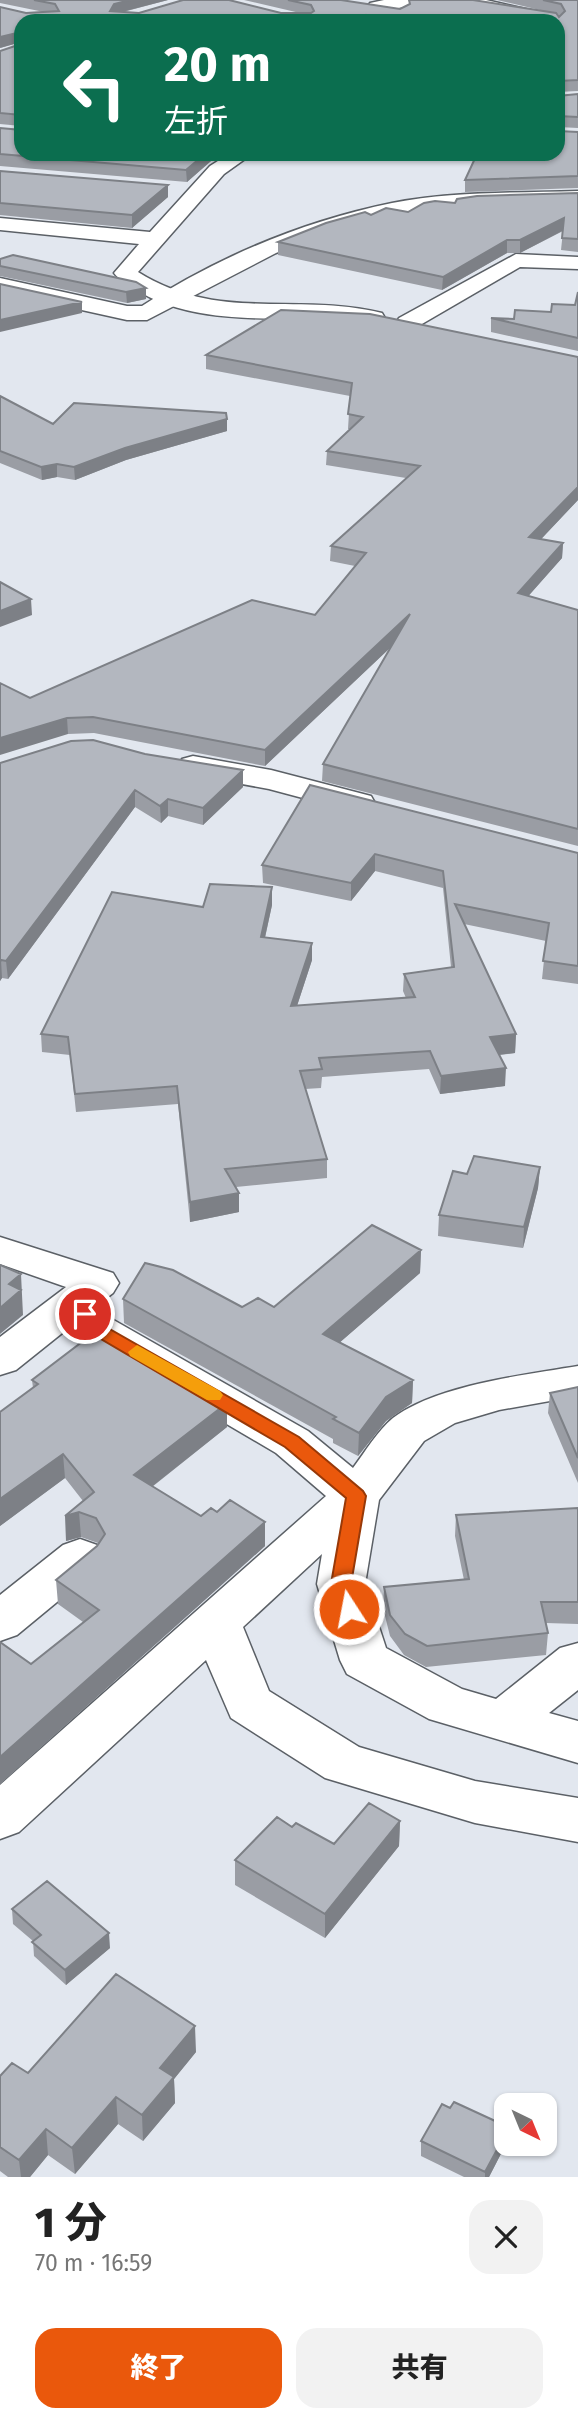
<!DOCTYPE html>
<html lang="ja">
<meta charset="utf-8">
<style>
:root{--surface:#fff;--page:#f2f2f2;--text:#222;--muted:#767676;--accent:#ea580c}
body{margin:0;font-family:"Fira Sans","Noto Sans JP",sans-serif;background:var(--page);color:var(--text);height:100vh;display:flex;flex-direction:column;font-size:26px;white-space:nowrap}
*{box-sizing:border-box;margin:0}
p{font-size:23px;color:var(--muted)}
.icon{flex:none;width:38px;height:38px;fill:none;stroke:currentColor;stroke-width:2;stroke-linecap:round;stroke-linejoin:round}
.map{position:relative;height:2177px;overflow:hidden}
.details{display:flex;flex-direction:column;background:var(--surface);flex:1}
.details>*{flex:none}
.top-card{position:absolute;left:14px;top:14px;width:551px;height:147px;border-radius:21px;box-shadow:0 2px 5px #0004;background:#0b6e4f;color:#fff;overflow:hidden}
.needle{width:46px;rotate:137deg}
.buttons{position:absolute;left:494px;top:2093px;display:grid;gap:14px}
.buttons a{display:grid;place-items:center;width:63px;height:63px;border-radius:14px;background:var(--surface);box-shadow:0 2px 5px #0004;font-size:35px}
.pin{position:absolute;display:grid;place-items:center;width:60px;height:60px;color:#fff;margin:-30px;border:4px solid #fff;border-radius:50%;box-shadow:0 2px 7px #0007}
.me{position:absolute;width:77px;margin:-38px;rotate:349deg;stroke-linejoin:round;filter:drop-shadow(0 0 5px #0008)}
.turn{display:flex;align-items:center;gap:24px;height:147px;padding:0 35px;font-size:32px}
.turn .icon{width:91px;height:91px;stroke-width:2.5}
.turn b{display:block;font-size:49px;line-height:60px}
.round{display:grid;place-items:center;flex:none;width:74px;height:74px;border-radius:21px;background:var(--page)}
.headline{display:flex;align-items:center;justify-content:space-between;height:119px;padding:0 35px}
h1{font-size:42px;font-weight:800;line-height:52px}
.primary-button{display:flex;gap:14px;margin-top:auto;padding:14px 35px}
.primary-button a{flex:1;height:80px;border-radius:21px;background:var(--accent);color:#fff;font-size:28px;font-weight:800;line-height:80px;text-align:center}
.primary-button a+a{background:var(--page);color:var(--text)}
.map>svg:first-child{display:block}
</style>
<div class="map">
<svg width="578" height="2177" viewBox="0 0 578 2177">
<rect width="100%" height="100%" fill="#e2e7ef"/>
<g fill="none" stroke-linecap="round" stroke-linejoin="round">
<defs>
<path id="minor" d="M384 0H486L560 17 562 21 558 25V21H533L482 9 413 6 376 11 368 6 370 3Z
M229 154H252L224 174 138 272C219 323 296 292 382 313L385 318 382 323C364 327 342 321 324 320 262 317 189 324 135 289 128 284 119 280 114 273L139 244 0 230V218L150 232 210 166Z
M516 254 578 257V269L520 267 415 328H399L396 323 399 318Z
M193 756 271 770 371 796 375 803 371 810 359 813 269 789 182 773 177 766 182 759Z
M0 1237 113 1273 119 1283 113 1293 100 1303 110 1318 308 1431 353 1468C365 1452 378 1430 393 1418 437 1385 524 1375 578 1366V1396L499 1410 455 1423 424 1441 379 1500 365 1584 386 1648 462 1689 496 1699 560 1648 578 1643V1690L549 1713 578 1721V1763L429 1719 347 1674 340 1660 317 1584 322 1554 243 1627 269 1691 359 1747 475 1781 578 1798V1842L475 1823 325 1778 231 1718 206 1660 19 1832 0 1839V1785L326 1496 276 1453 80 1338 71 1326 16 1370 0 1375V1337L66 1287 0 1264Z
M80 1539 97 1545 104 1557 97 1569 17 1635 0 1641V1595L63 1545Z"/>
<path id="tertiary" d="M578 191V203L476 206 394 215 332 230 276 253 147 320H127L0 292V278L127 306H142C218 257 304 221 392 203 452 191 517 193 578 191Z"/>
</defs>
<!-- minor casing -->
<use href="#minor" stroke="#5b6066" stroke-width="3"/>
<!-- tertiary casing -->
<use href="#tertiary" stroke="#5b6066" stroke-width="3"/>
<!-- minor -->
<use href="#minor" fill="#fff" fill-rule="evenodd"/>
<!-- tertiary -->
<use href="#tertiary" fill="#fff" fill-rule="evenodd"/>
</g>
<!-- wall -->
<path fill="#9a9da4" d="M0 0H168L123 12 139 13H300L244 0H341L400 9 409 4V0L553 13 497 0H578V91L558 92V21H21V42L0 48 26 13 44 12 0 3Z
M21 44V126L0 124V51Z
M578 94V128L558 127V96Z
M0 128 21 154H219L187 182 0 166Z
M578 132V188L465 192V180Z
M0 171 168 185V197L132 228 0 215V216Z
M578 193V252L561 250 563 231 520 253H507L442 290 278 255V242L371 215 408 212 455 203Z
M13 255 146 299 127 303 0 276V259Z
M578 292V351L491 332V318L514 319 551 312 575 305Z
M206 355 578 357V500L541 539 563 543 562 558 528 596 578 610V846L322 781 323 764 390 648 265 766 94 733 68 734 30 698 315 615 355 566 330 561 331 546 406 478 326 465 327 451 350 429H348L350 396 206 369Z
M0 396 53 424 227 431 126 460 75 480 57 477 42 480 0 463Z
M0 763 243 787 203 825 168 816 161 823 135 807 8 979 2 978 0 981Z
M310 785 578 853V984L542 979 546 941 464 924 516 1034 515 1053 499 1055 505 1086 440 1094 429 1069 322 1077 321 1088 305 1089 327 1159V1178L236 1187 239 1212 190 1222 178 1104 76 1112 70 1055 42 1052 41 1034 203 907 272 905 265 938 312 943V960L297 1006 406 998 403 991 404 974 451 967 443 888 375 871 351 901 263 883 262 865Z
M540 1167 538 1188 523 1248 438 1236 439 1215 467 1174Z
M421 1250 420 1273 340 1342 413 1380 412 1403 386 1421 358 1456 333 1443V1439L124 1323 123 1299 242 1307H274Z
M32 1380 227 1403V1427L152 1487 201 1516 217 1512 265 1522V1546L0 1784V1642L31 1664 83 1622 58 1604 56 1580 97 1546 99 1544 98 1543 81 1537 66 1541 83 1501 65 1478 0 1526V1412L33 1388Z
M578 1387V1483L548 1413 550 1393Z
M578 1508V1624L546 1623 548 1633 546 1655 426 1667 404 1655 390 1636 383 1608 384 1587 464 1580 455 1536 456 1515Z
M400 1821 399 1846 325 1938 235 1885V1860L292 1827 334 1844Z
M12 1909 110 1948 66 1985 34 1956 33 1941 13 1924Z
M196 2052 174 2079 175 2103 143 2141 118 2124 75 2174 48 2155 30 2177H8L0 2171V2076Z
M421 2141 506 2144 489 2177H464L421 2156Z"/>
<!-- shaded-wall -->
<path fill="#7d8086" d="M130 0H168L114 14 110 11 114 4Z
M366 15V21H359Z
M21 32V42L0 48V37Z
M205 154H219L187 182 186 170Z
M168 185V197L132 228V215Z
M564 218V230L520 253V240Z
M507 240V253L442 290 443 277Z
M146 288V299L127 303 126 292Z
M82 302V313L0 332V320Z
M227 419V431L126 460 75 480 74 467 125 448Z
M57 464V477L42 480 41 467Z
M578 487V500L529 552V537Z
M563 543 562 558 517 609 518 593Z
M31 599 32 615 0 627V611Z
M410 614V629L265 766V750Z
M67 718 68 734 0 755V738Z
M243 770V787L203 825V808Z
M135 790V807L8 979 6 961Z
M168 799V816L161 823 160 806Z
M375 854V871L351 901V883Z
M272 887V905L261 955V937Z
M312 943V960L291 1024V1006Z
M1 960 2 978 0 981V962Z
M516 1034 515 1053 489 1056 490 1037Z
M506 1068 505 1086 440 1094 441 1076Z
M540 1167 538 1188 523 1248 524 1227Z
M239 1193V1212L190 1222V1202Z
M421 1250 420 1273 323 1357V1334Z
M21 1274 23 1315 0 1334V1308L9 1284Z
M413 1380 412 1403 386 1421 358 1456 359 1433 386 1397Z
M227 1403V1427L135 1500 134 1475Z
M63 1454 65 1478 0 1526V1499Z
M79 1512 81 1537 66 1541 65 1516Z
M265 1522V1546L0 1784V1757Z
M400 1821 399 1846 325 1938V1914Z
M109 1933 110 1948 66 1985 65 1970Z
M195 2026 196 2052 174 2079 175 2103 143 2141 142 2115 160 2068Z
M116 2097 118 2124 75 2174 72 2148Z
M46 2129 48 2155 30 2177H21L19 2160Z
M506 2133V2144L489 2177H485V2172Z"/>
<!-- building -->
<path fill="#b3b7bf" stroke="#7d8086" stroke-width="2" d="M34 0H130L114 4 110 11 139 13 183 0H229L281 13H311L314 11 311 5 288 0H341L400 9 410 4 409 0H473L556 13 559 17 565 11 561 4 543 0H578V80L558 81V21H373L366 15 359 21H21V32L0 37V7L26 13 59 11 55 4Z
M21 44V115L0 113V51Z
M578 94V117L558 116V96Z
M0 128 21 130V154H205L186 170 0 154Z
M558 131 578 132V176L465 180 477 154H558Z
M0 171 168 185 132 215 0 203Z
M578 193V239L562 238 564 218 520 240H507L443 277 278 242 326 223 365 212 371 215 386 208 408 212 424 203 435 201 455 203 457 199 477 196Z
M13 255 136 282 146 288 126 292 0 266V259Z
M0 284 82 302 0 320Z
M578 292V338L491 318 514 319 515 310 551 312 552 304 575 305Z
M281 310 370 314 578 357V487L529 537 563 543 518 593 578 610V829L323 764 410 614 265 750 93 717 67 718 0 738V683L30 698 252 600 315 615 366 553 331 546 420 466 327 451 363 417 348 414 352 383 206 355Z
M0 396 53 424 74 403 226 413 227 419 125 448 74 467 57 464 41 467 0 451Z
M0 582 31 599 0 611Z
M93 740 145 754 243 770 203 808 168 799 160 806 135 790 6 961 1 960 0 962V763L71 741Z
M310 785 578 853V966L543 961 549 923 455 904 516 1034 490 1037 506 1068 441 1076 430 1051 319 1058 322 1069 300 1071 327 1159 225 1169 239 1193 190 1202 177 1086 75 1094 68 1037 41 1034 112 892 203 907 210 884 272 887 261 937 312 943 291 1006 415 997 404 974 454 967 443 871 375 854 351 883 262 865Z
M474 1156 540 1167 524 1227 439 1215 453 1171 467 1174Z
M372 1225 421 1250 323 1334 413 1380 386 1397 359 1433 333 1419 336 1417 123 1299 145 1263 173 1270 242 1307 258 1298 274 1307Z
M0 1265 21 1274 9 1284 21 1290 0 1308Z
M99 1329 227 1403 134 1475 201 1516 211 1508 217 1512 230 1500 265 1522 0 1757V1642L31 1664 99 1610 56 1580 97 1546 105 1534 96 1518 79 1512 65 1516 94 1492 63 1454 0 1499V1412L38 1384 32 1380Z
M578 1387V1458L550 1393Z
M578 1508V1602H541L548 1633 427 1646 405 1634 390 1615 384 1587 469 1579 456 1515Z
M369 1803 400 1821 325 1914 235 1860 277 1817 292 1827 296 1823 334 1844Z
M47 1881 109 1933 65 1970 32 1942 41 1935 12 1909Z
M116 1974 195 2026 160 2068 174 2077 142 2115 116 2097 72 2148 46 2129 19 2160 0 2147V2076L12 2063 28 2073Z
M454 2102 506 2126V2133L485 2172 421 2141 442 2104 450 2108Z"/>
<!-- route -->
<path fill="#ea580c" stroke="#983908" stroke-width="2" d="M85 1309 92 1310 101 1324 299 1437 363 1491 366 1496 351 1584 359 1609 356 1615 349 1617 342 1615 331 1584 346 1498 285 1447 89 1332 76 1314Z"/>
<!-- slow -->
<path fill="#f59e0b" d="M137 1345 220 1391 223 1395 220 1400H207L130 1356 128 1352Z"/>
</svg>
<div class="buttons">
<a><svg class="needle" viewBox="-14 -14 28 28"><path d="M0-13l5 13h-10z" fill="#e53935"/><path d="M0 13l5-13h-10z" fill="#767676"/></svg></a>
</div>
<div class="pin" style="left:85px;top:1314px;background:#d93025"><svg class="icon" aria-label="arrive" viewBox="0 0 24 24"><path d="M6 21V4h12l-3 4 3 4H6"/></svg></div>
<svg class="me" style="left:349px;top:1609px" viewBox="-20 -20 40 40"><circle r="17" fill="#ea580c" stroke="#fff" stroke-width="3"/><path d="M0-11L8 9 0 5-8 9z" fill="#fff"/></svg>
<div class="top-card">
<div class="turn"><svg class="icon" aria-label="left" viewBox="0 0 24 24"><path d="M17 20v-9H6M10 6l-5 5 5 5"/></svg><div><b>20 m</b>左折</div></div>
</div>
</div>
<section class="details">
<div class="headline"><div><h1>1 分</h1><p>70 m · 16:59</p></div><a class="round"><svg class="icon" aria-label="close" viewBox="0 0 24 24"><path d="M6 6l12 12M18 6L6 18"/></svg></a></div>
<div class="primary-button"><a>終了</a><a>共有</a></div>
</section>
